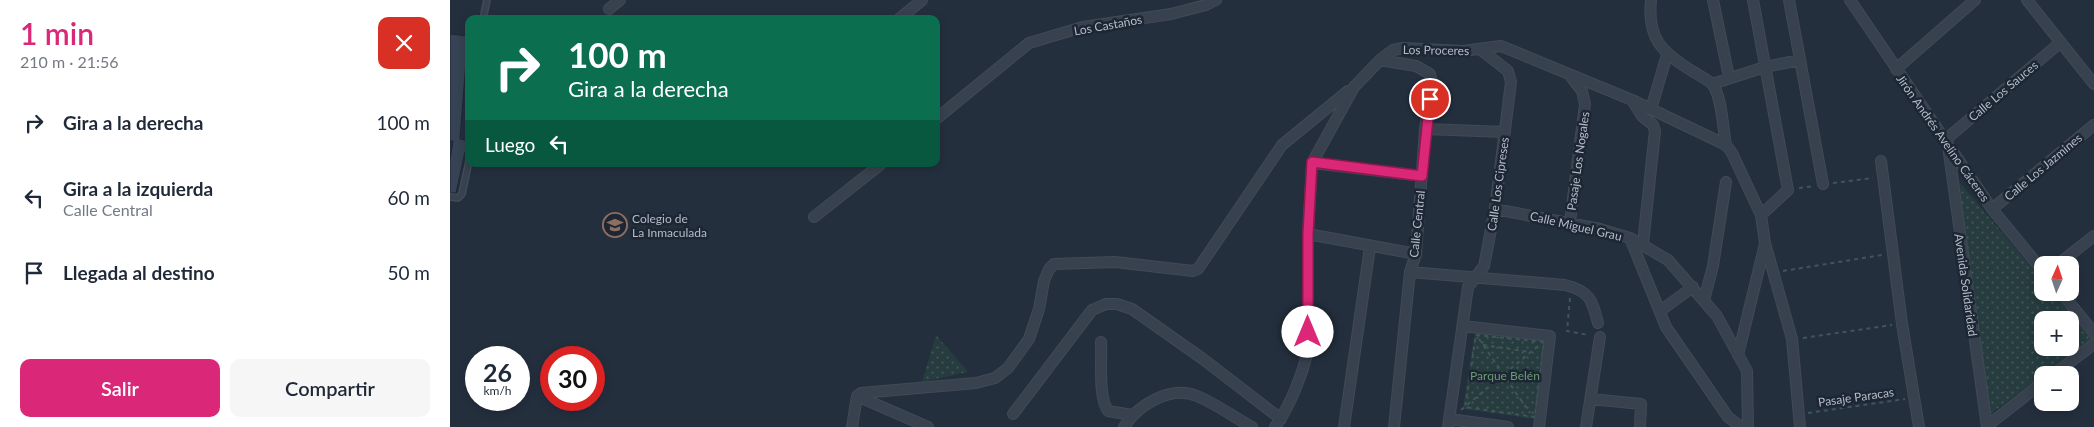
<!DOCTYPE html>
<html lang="es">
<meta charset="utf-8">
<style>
:root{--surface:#fff;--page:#f6f6f7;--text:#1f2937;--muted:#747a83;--accent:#db2777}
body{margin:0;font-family:Lato,sans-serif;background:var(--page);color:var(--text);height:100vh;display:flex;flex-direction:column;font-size:19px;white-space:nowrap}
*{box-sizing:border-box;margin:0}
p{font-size:16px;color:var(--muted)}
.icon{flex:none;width:28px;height:28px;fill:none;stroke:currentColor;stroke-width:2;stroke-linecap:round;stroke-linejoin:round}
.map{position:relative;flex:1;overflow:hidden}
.sheet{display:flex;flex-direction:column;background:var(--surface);width:450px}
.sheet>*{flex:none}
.banner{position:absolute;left:15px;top:15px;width:475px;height:152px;border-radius:10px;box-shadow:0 2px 8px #0003;background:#0b6e4f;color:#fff;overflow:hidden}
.needle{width:32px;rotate:3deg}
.fabs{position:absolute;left:1584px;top:256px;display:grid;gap:10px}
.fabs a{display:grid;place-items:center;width:45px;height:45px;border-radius:10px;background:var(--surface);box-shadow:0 2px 8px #0003;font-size:25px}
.speed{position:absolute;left:15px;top:346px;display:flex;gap:10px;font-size:25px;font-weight:700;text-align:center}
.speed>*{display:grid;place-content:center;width:65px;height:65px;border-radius:50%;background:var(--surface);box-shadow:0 2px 8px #0003;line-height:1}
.speed small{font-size:12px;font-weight:400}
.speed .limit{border:8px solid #d22;background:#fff;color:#111}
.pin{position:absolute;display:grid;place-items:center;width:42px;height:42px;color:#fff;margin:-21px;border:2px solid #fff;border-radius:50%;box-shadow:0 1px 5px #0007}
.me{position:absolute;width:55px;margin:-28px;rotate:0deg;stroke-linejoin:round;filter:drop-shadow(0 0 4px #0008)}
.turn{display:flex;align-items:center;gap:18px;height:105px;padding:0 20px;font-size:22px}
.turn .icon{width:65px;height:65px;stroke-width:2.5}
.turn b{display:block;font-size:35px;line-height:42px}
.then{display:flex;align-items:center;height:48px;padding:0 20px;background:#0003;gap:10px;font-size:19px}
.round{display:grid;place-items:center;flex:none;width:52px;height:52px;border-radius:10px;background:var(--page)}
.head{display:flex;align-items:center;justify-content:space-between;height:85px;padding:0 20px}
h1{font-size:30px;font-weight:600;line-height:38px;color:var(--accent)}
.action{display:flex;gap:10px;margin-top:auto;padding:10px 20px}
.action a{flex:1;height:58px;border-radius:10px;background:var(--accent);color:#fff;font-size:20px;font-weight:600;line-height:58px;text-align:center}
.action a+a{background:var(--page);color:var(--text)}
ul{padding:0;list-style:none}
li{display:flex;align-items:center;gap:15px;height:75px;padding:0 20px}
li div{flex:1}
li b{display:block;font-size:19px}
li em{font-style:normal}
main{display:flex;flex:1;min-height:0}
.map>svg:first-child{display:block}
</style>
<main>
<section class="sheet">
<div class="head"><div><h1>1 min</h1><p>210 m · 21:56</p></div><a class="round" style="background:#d93025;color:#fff"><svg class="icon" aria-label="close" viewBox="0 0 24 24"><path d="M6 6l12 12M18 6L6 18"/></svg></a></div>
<ul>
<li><svg class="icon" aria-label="right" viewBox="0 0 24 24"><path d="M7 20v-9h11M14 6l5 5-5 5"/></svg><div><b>Gira a la derecha</b></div><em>100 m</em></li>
<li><svg class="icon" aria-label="left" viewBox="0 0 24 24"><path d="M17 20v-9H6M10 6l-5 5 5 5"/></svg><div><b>Gira a la izquierda</b><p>Calle Central</p></div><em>60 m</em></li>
<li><svg class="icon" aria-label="arrive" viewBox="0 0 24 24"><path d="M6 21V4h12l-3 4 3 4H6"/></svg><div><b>Llegada al destino</b></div><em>50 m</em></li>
</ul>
<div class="action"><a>Salir</a><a>Compartir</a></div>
</section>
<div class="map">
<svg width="1644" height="427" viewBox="0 0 1644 427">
<defs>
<pattern id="park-dots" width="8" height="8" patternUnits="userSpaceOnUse" patternTransform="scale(1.25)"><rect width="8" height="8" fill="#263c3f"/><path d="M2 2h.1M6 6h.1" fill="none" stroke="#435659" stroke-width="1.8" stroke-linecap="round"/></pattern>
</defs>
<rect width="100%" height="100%" fill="#242f3e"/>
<!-- park -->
<path fill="url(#park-dots)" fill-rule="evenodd" d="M1506 178 1592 280V292L1603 293 1642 339 1540 414ZM1592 320H1620V348H1592Z
M1025 332 1096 340 1087 419 1013 409Z
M486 335 518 372 472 382Z"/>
<!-- building -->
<path fill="#364354" stroke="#1f2835" d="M0 34 18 36 10 139 19 141V145L18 152H15L6 193H0V160L3 141H0Z"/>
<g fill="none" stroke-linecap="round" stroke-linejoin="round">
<defs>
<path id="service" d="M33 19 37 0
M0 197 8 198 12 194 19 161"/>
<path id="minor" d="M1201 0C1197 39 1212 52 1242 71 1248 75 1257 79 1262 84 1272 95 1273 130 1276 145
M1263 0 1279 77
M1303 0 1338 190 1311 215 1315 243 1342 339 1350 427
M1339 0 1373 184
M1400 0 1542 209 1592 270
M1577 0 1644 84
M159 9 170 0
M449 19 472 0
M930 60 966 66 980 74 982 83 975 129 966 254 960 272 944 427
M1446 69 1525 0
M1119 74 1132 91 1135 104 1120 222
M1262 84 1315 67 1350 60
M1182 100 1192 116 1203 125 1205 131 1193 244
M1201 109 1217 55
M486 119 579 43 633 27 721 14 756 5 766 0
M975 129 1055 132
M1495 140 1611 42
M1498 146 1537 427
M1431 161 1452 324 1469 427
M862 163 972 176
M1045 209 1150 229 1180 238 1218 260 1267 316 1297 371 1298 427
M1542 209 1644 125
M364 217 431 164
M858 234 966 254
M1180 238 1216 327 1278 417 1291 427
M1607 265 1644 236
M960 272 1115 285C1140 291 1142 300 1148 323
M1611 292 1644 333
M1254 300 1263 266 1276 182
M1210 311 1243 287
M1013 326 1100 336 1089 427
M651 342C652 360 648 397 658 411L682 415
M1288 355 1315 244
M1603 375 1644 344
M407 396 478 427
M1141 399 1191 404 1190 427
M563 414 642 310 656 304H667L682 309 753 359 831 419
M999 419 1058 427
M1537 426 1592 383
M402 427 407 396 411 393 526 383 545 378 558 368 579 339 589 309 594 281 599 269 604 264 665 262 743 271 748 269 832 145 898 91
M674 427C688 405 720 385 747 396 766 404 784 417 802 427
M825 427C840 406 852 376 858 351V234L862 163 904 87 930 60 943 50 953 48 1013 51 1051 46 1182 100 1276 145 1282 153 1311 215
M894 427 920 247
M998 427 1018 287 1034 266 1045 209 1061 82 1058 71 1031 50
M1136 427 1150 337"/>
</defs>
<!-- service casing -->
<use href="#service" stroke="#414a57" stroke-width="8"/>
<!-- minor casing -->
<use href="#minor" stroke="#414a57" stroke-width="12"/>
<!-- path -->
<path stroke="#3f5557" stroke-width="2" stroke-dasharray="4 4" stroke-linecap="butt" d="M1383 183 1423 178
M1349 188 1364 186
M1333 271 1432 255
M1120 298 1117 331 1139 335
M1026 335 1094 342 1085 417 1015 407Z
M1353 338 1442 325
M1029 339 1080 413
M1033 345 1080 352
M1011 410 1088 346
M1358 413 1455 399"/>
<!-- service -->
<use href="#service" stroke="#38414e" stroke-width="5"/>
<!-- minor -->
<use href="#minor" stroke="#38414e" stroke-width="10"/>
</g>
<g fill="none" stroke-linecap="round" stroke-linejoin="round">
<defs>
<path id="route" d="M858 332V234L862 162 972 176 980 99"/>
</defs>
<!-- route casing -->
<use href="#route" stroke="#8e194d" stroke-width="12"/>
<!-- route -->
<use href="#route" stroke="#db2777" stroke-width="9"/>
</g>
<!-- icons -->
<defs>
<symbol id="school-ring" viewBox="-11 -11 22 22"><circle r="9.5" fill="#1d2633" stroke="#8d6e63" stroke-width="1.5"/><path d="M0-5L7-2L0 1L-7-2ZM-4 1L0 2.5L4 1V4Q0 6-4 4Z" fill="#8d6e63"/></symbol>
</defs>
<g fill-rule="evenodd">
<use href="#school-ring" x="151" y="211" width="28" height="28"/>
</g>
<g text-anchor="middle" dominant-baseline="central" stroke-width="5" stroke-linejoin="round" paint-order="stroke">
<!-- street labels -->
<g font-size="12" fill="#b4bcc9" stroke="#1d2633">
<text transform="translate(658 25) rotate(-10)">Los Castaños</text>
<text transform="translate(986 50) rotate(1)">Los Proceres</text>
<text transform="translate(1553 91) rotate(-40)">Calle Los Sauces</text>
<text transform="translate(1493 138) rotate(55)">Jirón Andrés Avelino Cáceres</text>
<text transform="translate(1128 161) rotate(-82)">Pasaje Los Nogales</text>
<text transform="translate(1593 167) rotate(-40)">Calle Los Jazmines</text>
<text transform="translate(1048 184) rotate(-82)">Calle Los Cipreses</text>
<text transform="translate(967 224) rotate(-84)">Calle Central</text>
<text transform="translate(1126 226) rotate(13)">Calle Miguel Grau</text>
<text transform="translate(1516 285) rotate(82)">Avenida Solidaridad</text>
<text transform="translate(1406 397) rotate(-8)">Pasaje Paracas</text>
</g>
<!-- poi labels -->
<g font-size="12" fill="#b4bcc9" stroke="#1d2633" text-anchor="start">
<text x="182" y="218">Colegio de<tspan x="182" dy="14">La Inmaculada</tspan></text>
</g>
<!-- park labels -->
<g font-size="12" fill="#6b9a76" stroke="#1d2633">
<text x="1055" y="375">Parque Belén</text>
</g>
</g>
</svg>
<div class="fabs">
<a><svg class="needle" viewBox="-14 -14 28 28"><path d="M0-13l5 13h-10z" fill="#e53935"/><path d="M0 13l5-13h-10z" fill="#747a83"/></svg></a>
<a>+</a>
<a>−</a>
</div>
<div class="speed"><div>26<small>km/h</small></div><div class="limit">30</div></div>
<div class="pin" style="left:980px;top:99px;background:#d93025"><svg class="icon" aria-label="arrive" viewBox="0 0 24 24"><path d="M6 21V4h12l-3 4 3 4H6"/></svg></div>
<svg class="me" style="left:858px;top:332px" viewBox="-20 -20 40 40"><circle r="19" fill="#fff"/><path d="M0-13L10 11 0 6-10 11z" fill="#db2777"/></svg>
<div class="banner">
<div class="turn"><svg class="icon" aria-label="right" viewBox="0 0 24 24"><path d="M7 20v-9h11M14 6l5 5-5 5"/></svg><div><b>100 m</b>Gira a la derecha</div></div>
<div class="then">Luego<svg class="icon" aria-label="left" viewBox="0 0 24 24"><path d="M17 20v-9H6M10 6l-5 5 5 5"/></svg></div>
</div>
</div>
</main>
